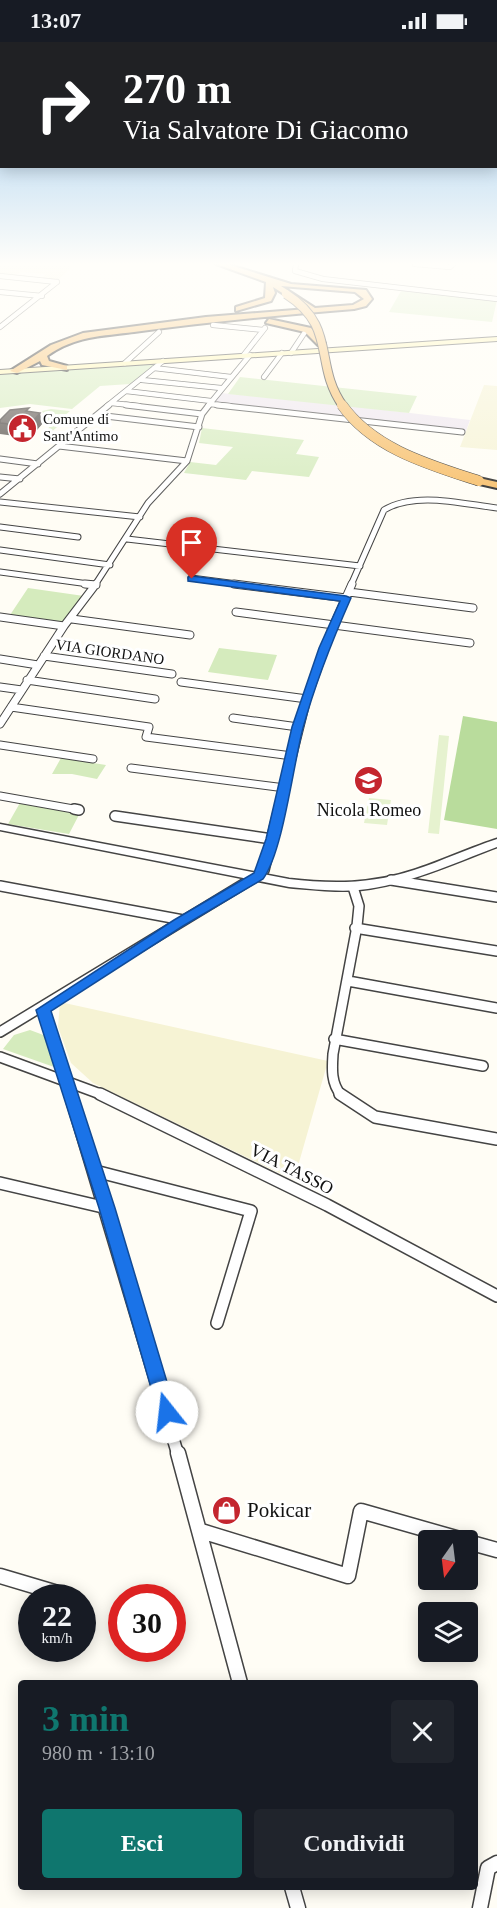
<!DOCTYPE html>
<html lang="it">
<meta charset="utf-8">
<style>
:root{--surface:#171b24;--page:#20242c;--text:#f1f3f6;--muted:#9ea1a6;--accent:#0f766e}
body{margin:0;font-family:Georgia,serif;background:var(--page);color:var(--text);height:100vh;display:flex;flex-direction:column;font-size:22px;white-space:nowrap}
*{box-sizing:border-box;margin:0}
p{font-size:20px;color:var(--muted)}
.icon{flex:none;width:33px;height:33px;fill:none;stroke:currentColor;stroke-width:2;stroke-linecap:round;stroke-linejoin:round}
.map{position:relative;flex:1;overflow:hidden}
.side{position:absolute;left:18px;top:1638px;width:460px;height:210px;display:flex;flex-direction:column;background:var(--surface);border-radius:6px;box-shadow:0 3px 15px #0003}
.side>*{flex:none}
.banner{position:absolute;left:0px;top:0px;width:498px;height:126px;box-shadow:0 3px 15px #0003;background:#202124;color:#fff;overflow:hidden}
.needle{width:39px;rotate:194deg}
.fabs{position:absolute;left:418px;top:1488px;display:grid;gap:12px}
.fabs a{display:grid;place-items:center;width:60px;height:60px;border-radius:6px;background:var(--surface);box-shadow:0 3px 15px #0003;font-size:30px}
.speed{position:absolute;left:18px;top:1542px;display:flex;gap:12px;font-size:30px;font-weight:700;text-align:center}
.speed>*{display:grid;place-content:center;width:78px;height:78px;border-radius:50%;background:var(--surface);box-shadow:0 3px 15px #0003;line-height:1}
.speed small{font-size:15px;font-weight:400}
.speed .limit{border:9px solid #d22;background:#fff;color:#111}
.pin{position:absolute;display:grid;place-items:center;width:51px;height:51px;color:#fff;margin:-62px -26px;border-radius:50% 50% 50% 0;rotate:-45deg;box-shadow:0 0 6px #0007}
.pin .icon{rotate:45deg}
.me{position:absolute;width:66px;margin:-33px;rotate:344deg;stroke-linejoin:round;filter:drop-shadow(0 0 4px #0008)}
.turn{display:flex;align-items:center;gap:21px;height:126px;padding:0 24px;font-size:27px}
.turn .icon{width:78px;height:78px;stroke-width:2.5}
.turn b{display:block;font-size:42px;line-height:51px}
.round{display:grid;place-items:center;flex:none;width:63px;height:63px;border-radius:6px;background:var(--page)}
.overview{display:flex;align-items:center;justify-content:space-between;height:102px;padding:0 24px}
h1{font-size:36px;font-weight:800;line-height:45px;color:var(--accent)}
.button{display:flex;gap:12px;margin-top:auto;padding:12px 24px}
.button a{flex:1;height:69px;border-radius:6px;background:var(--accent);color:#fff;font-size:24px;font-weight:800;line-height:69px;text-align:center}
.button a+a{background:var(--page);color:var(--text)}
.status{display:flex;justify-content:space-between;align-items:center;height:42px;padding:0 30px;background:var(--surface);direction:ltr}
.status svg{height:16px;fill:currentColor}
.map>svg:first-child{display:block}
</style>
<div class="status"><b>13:07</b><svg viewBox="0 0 49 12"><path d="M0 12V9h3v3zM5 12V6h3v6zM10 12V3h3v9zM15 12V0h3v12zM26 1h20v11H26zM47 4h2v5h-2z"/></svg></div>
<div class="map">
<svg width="497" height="1866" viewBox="0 0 497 1866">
<rect width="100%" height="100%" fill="#fffdf5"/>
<!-- industrial -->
<path fill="#eee6ef" d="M221 351 333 362 470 378 466 389 214 361Z"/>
<!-- farmland -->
<path fill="#f6f3d4" d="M0 222H75L56 240 40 238 46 232 21 230 14 234H0Z
M484 343 497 344V408L460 405Z
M60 960 328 1019 294 1138 93 1041 71 1021 58 985Z"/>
<!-- green -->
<path fill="#d5ebbd" d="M401 249 497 258 492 280 389 270Z
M158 321 130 342 100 344 72 367 30 362 0 366V331Z
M240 335 417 354 409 371 228 352Z
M51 367 70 369 58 379 63 380 50 391 45 390 51 383 42 369Z
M202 386 304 398 296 412 319 415 309 435 252 429 246 438 184 431 190 420 216 423 233 405 199 401Z
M28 546 84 554 65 581 10 573Z
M219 606 277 613 268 638 208 630Z
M61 716 106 723 97 737 72 732H52Z
M21 759 81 769 69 792 8 782Z
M30 988 46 994 56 1023 54 1025 3 1007 14 993Z"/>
<!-- forest -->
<path fill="#b9dc9c" d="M463 674 497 680V787L444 778Z"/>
<!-- pitch -->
<path fill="#e6f2cf" d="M439 693 449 694 439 792 428 791Z
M369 756 391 758 387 783 364 781Z"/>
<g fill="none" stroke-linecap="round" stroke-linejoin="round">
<defs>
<path id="minor-far5" d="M296 222 295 229 323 237 497 257
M415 222 450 225 453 222
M0 234 57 240
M0 250 42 254
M213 283 263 288
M0 285 57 240
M291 311 305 290
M243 314 265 286
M125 321 159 290
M154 326 231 335
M264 335 282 311
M142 338 221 346
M126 349 211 359
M111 361 139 364
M209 362 230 364
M107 364 163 319
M208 364 250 313"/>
<path id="minor-far4" d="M126 363 202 372
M217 363 462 390
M97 373 199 385
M59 404 187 419
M0 417 38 422
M0 435 20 437
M0 452 109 363
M0 460 140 475
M0 485 78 495
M127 497 360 524
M0 508 110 523
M0 530 96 543
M191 536 245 543
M95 543 148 461 187 419 202 372 209 363
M351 543 384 468C415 449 463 462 497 466"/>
<path id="minor-far3" d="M85 542 96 543
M234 542 346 556
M349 550 473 566
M236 570 470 601
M0 575 64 584
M72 577 190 593
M44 614 172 632
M0 617 38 623
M27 638 155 657
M181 640 307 657
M0 645 22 648
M11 665 149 685 146 695 292 714
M233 676 298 685
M0 682 64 584 96 542
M0 703 93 717
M131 726 285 746
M0 754 79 768
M279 769 307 657 331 589 352 542"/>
<path id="minor-far2" d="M74 767 79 768
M115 774 272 797
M391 838 497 855
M0 844 183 878
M355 886 497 909
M348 939 497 966
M43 968 71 1053
M0 990 260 832 264 828 279 767
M334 997 483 1024
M0 1015 103 1053
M341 1053C331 1041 332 1027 333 1012L357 884 359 864 353 845"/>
<path id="minor-far1" d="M70 1052 178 1413
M100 1052 327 1163 497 1254
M340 1052 375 1075 497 1097
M95 1129 251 1169 217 1281
M0 1141 107 1166"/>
<path id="minor" d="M178 1411 240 1641
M201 1489 348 1534 361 1469 463 1498
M468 1500 497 1508
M0 1534 54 1550
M292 1845 298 1866
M480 1866 488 1826 497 1821"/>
<path id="tertiary" d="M0 782 289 837C332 842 372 842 414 828 442 819 469 806 497 797V805C452 822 407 843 359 848 336 850 312 847 289 845L0 788Z"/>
<path id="secondary" d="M497 295V299L0 332V328Z"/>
<path id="trunk" d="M216 222H227L291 242 366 248 372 257 366 264 354 267C280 273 207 280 134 290 103 294 74 294 47 314L49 319 67 324V328L42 323 40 319 17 331 10 329 51 303 83 291 206 275 307 267 273 245 275 251 271 259 236 269V265L265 256 266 240ZM281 244 355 250 364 257 353 263 315 266Z
M269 277 311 286 325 301 318 303 305 290 266 281Z
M479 436 497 440V446L475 441V437Z"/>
</defs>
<!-- minor-far5 casing -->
<use href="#minor-far5" stroke="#444" stroke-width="6"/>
<!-- minor-far4 casing -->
<use href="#minor-far4" stroke="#444" stroke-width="7"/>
<!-- minor-far3 casing -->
<use href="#minor-far3" stroke="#444" stroke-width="9"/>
<!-- minor-far2 casing -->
<use href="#minor-far2" stroke="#444" stroke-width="12"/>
<!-- minor-far1 casing -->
<use href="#minor-far1" stroke="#444" stroke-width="14"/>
<!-- minor casing -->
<use href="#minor" stroke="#444" stroke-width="17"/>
<!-- tertiary casing -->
<use href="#tertiary" stroke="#444" stroke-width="3"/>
<!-- secondary casing -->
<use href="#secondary" stroke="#333" stroke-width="2"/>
<!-- trunk casing -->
<use href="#trunk" stroke="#222" stroke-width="4"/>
<!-- minor-far5 -->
<use href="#minor-far5" stroke="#fff" stroke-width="4.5"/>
<!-- minor-far4 -->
<use href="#minor-far4" stroke="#fff" stroke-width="5"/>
<!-- minor-far3 -->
<use href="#minor-far3" stroke="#fff" stroke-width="7"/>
<!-- minor-far2 -->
<use href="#minor-far2" stroke="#fff" stroke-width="9"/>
<!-- minor-far1 -->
<use href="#minor-far1" stroke="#fff" stroke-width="11"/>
<!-- minor -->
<use href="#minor" stroke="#fff" stroke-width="14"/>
<!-- tertiary -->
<use href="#tertiary" fill="#fff" fill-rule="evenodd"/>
<!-- secondary -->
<use href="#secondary" fill="#fff6b0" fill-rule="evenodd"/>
<!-- trunk -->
<use href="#trunk" fill="#f7bc64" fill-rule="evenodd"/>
<defs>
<path id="trunk-bridge-far1" d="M286 252C338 285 313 322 343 364"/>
<path id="trunk-bridge" d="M342 363C373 407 430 423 479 439"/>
</defs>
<!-- trunk-bridge-far1 casing -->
<use href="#trunk-bridge-far1" stroke="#222" stroke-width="10" stroke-linecap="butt"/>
<!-- trunk-bridge casing -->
<use href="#trunk-bridge" stroke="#222" stroke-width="11" stroke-linecap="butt"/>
<!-- trunk-bridge-far1 -->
<use href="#trunk-bridge-far1" stroke="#f7bc64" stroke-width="8"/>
<!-- trunk-bridge -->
<use href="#trunk-bridge" stroke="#f7bc64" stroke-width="10"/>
</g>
<!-- wall -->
<path fill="#4d4742" d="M29 370 42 382 30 396 0 392V378Z"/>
<!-- shaded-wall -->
<path fill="#3f3936" d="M40 371 42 382 30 396 29 384Z"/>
<!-- building -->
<path fill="#5a524d" stroke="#3f3936" stroke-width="1.5" d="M29 366 26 369 40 371 29 384 0 381V378L10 368Z"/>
<!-- sky -->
<linearGradient id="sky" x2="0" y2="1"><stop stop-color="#95c6ee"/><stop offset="0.46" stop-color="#fffefa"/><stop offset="1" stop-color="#fffefa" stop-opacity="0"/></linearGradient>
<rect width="497" height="483" fill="url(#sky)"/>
<!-- route -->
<path fill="#1a73e8" stroke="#114b97" stroke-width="1.5" d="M192 534 346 554 351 556C332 599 315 642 303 686 293 724 283 810 263 837L183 884 51 969 115 1166 176 1370 174 1377 167 1379 161 1377 158 1370 99 1166 36 968 174 878 254 831 266 797 292 685 319 606 340 559 188 539V535Z"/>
<!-- icons -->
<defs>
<symbol id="civic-disc" viewBox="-11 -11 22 22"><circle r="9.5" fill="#c4262e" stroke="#fff"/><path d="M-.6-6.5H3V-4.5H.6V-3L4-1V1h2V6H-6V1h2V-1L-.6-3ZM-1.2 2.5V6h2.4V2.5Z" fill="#fff"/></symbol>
<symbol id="school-disc" viewBox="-11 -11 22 22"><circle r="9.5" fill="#c4262e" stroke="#fff"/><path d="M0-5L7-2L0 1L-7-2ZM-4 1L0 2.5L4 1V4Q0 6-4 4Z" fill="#fff"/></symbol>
<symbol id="shop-disc" viewBox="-11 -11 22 22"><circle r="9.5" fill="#c4262e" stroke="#fff"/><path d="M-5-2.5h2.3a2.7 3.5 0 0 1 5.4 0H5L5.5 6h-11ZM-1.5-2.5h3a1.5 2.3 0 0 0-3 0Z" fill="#fff"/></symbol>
</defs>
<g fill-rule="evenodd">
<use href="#civic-disc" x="6" y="370" width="33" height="33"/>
<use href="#school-disc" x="352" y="722" width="33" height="33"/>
<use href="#shop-disc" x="210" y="1452" width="33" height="33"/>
</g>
<g text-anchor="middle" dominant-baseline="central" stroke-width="6" stroke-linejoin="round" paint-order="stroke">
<!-- far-poi labels -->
<g font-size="15" fill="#111" stroke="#fff" text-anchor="start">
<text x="43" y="377">Comune di<tspan x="43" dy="17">Sant'Antimo</tspan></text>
</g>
<!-- far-street labels -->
<g font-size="15" fill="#111" stroke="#fff">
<text transform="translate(110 610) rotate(8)">VIA GIORDANO</text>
</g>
<!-- poi labels -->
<g font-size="18" fill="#111" stroke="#fff">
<text x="369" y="768">Nicola Romeo</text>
</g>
<!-- street labels -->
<g font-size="18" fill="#111" stroke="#fff">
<text transform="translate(292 1127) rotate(27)">VIA TASSO</text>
</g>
<!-- near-poi labels -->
<g font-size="21" fill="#111" stroke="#fff" text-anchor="start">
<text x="247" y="1468">Pokicar</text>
</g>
</g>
</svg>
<div class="fabs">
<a><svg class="needle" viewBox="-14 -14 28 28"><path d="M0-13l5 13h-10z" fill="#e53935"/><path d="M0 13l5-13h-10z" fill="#9ea1a6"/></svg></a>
<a><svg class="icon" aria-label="layers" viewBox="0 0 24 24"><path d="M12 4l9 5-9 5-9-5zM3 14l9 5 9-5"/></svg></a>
</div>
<div class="speed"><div>22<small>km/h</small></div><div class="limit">30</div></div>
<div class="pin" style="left:192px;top:537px;background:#d93025"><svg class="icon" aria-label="arrive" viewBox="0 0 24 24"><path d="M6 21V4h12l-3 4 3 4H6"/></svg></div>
<svg class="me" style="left:167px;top:1370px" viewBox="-20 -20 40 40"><circle r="19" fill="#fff"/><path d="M0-13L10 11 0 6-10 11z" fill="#1a73e8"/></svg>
<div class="banner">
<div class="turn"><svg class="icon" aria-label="right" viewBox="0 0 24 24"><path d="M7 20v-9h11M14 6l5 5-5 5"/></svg><div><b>270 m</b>Via Salvatore Di Giacomo</div></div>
</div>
<section class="side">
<div class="overview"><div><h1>3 min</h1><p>980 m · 13:10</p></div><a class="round"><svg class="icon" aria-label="close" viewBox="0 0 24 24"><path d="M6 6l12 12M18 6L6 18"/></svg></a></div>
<div class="button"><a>Esci</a><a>Condividi</a></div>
</section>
</div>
